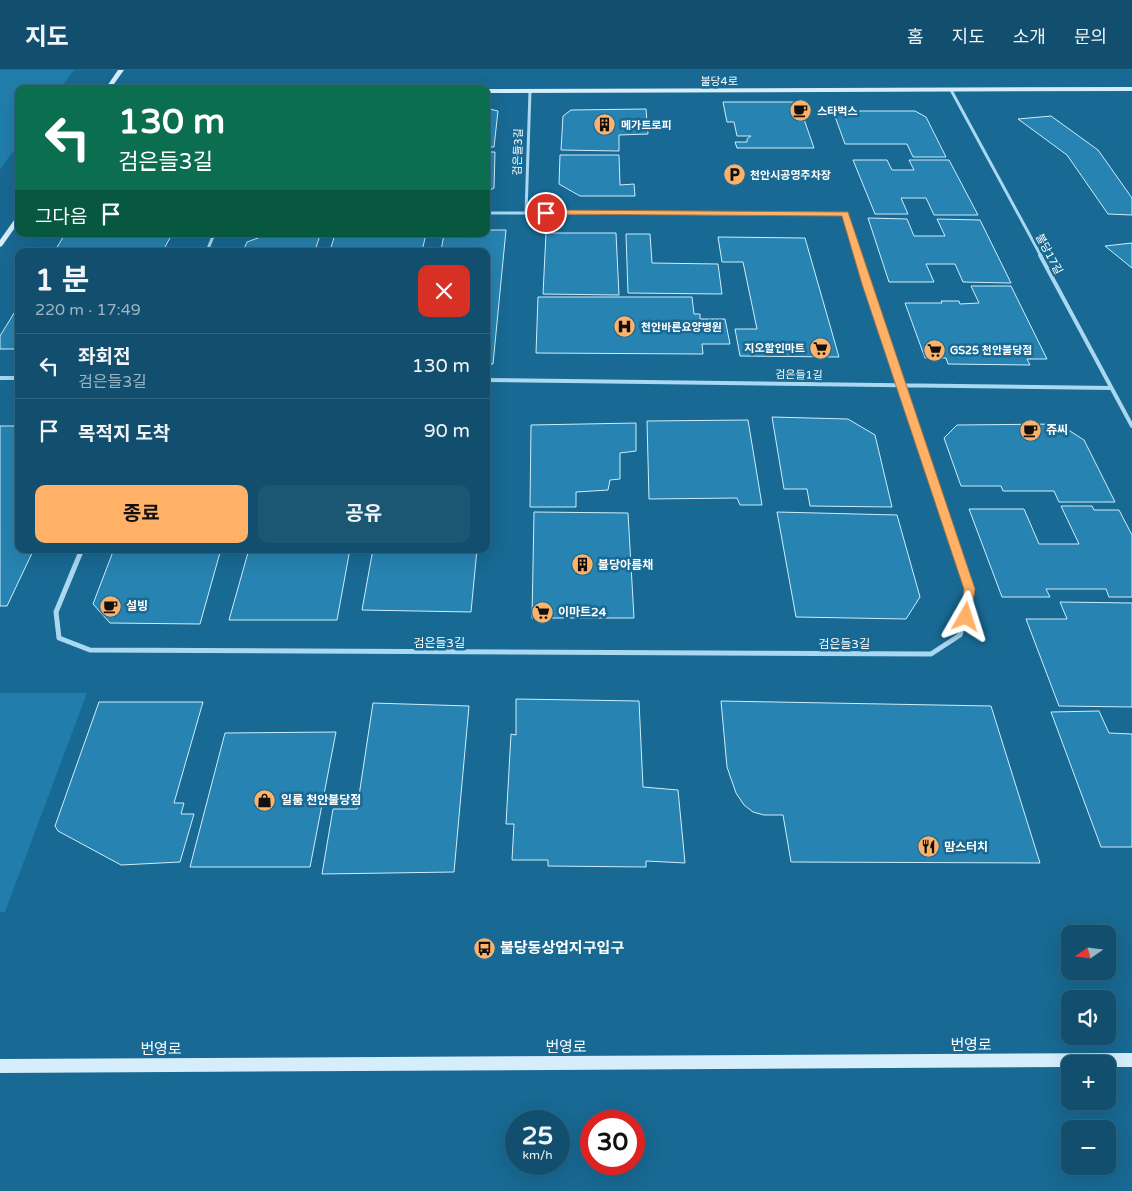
<!DOCTYPE html>
<html lang="ko">
<meta charset="utf-8">
<style>
:root{--surface:#124f6e;--page:#1b5673;--text:#f1f3f6;--muted:#9cb5c2;--line:#316681;--accent:#ffb267}
body{margin:0;font-family:"Varela Round","Noto Sans KR",sans-serif;background:var(--page);color:var(--text);height:100vh;display:flex;flex-direction:column;font-size:19px;white-space:nowrap}
*{box-sizing:border-box;margin:0}
p{font-size:16px;color:var(--muted)}
.icon{flex:none;width:28px;height:28px;fill:none;stroke:currentColor;stroke-width:2;stroke-linecap:round;stroke-linejoin:round}
.map{position:relative;flex:1;overflow:hidden}
.panel{position:absolute;left:15px;top:178px;width:475px;height:305px;display:flex;flex-direction:column;background:var(--surface);border-radius:10px;box-shadow:0 5px 20px #0002,0 0 0 1px var(--line)}
.panel>*{flex:none}
.top-card{position:absolute;left:15px;top:15px;width:475px;height:152px;border-radius:10px;box-shadow:0 5px 20px #0002,0 0 0 1px var(--line);background:#0b6e4f;color:#fff;overflow:hidden}
.needle{width:32px;rotate:256deg}
.buttons{position:absolute;left:1061px;top:855px;display:grid;gap:10px}
.buttons a{display:grid;place-items:center;width:55px;height:55px;border-radius:10px;background:var(--surface);box-shadow:0 5px 20px #0002,0 0 0 1px var(--line);font-size:25px}
.speed{position:absolute;left:505px;top:1040px;display:flex;gap:10px;font-size:25px;font-weight:700;text-align:center}
.speed>*{display:grid;place-content:center;width:65px;height:65px;border-radius:50%;background:var(--surface);box-shadow:0 5px 20px #0002,0 0 0 1px var(--line);line-height:1}
.speed small{font-size:12px;font-weight:400}
.speed .limit{border:8px solid #d22;background:#fff;color:#111}
.pin{position:absolute;display:grid;place-items:center;width:42px;height:42px;color:#fff;margin:-21px;border:2px solid #fff;border-radius:50%;box-shadow:0 1px 5px #0007}
.me{position:absolute;width:55px;margin:-28px;rotate:6deg;stroke-linejoin:round;filter:drop-shadow(0 0 4px #0008)}
.turn{display:flex;align-items:center;gap:18px;height:105px;padding:0 20px;font-size:22px}
.turn .icon{width:65px;height:65px;stroke-width:2.5}
.turn b{display:block;font-size:35px;line-height:42px}
.then{display:flex;align-items:center;height:48px;padding:0 20px;background:#0003;gap:10px;font-size:19px}
.round{display:grid;place-items:center;flex:none;width:52px;height:52px;border-radius:10px;background:var(--page)}
.summary{display:flex;align-items:center;justify-content:space-between;height:85px;padding:0 20px}
h1{font-size:30px;font-weight:700;line-height:38px}
.primary-button{display:flex;gap:10px;margin-top:auto;padding:10px 20px}
.primary-button a{flex:1;height:58px;border-radius:10px;background:var(--accent);color:#111;font-size:20px;font-weight:700;line-height:58px;text-align:center}
.primary-button a+a{background:var(--page);color:var(--text)}
ul{padding:0;list-style:none}
li{display:flex;align-items:center;gap:15px;height:65px;padding:0 20px;border-top:1px solid var(--line)}
li div{flex:1}
li b{display:block;font-size:19px}
li em{font-style:normal}
header{display:flex;align-items:center;gap:30px;box-sizing:border-box;height:70px;padding:0 25px;background:var(--surface);border-bottom:1px solid var(--line)}
header strong{font-size:24px}
nav{display:flex;gap:28px;margin-inline-start:auto;font-size:18px}
.map>svg:first-child{display:block}
</style>
<header>
<strong>지도</strong>
<nav><a>홈</a><a>지도</a><a>소개</a><a>문의</a></nav>
</header>
<div class="map">
<svg width="1132" height="1121" viewBox="0 0 1132 1121">
<rect width="100%" height="100%" fill="#186993"/>
<!-- green -->
<path fill="#217eac" d="M0 0H74L60 19H19V74L0 99Z
M0 623H87L5 842H0Z"/>
<!-- building -->
<path fill="#2783b1" stroke="#cfedfb" d="M723 32H798L814 78H737L735 72H747V69L751 66H737L734 52H727Z
M486 38 498 41 494 77H486Z
M646 39 648 64 619 65V81L561 80 563 46 571 40Z
M833 41H915L926 47 946 87H913L907 74H845Z
M1051 46 1098 80 1132 128V145L1108 144 1067 85 1018 49Z
M486 82H495L494 118 486 122Z
M560 85H619L620 115 634 114 635 126H580L559 114Z
M853 90H887L892 100H914L909 90H949L978 145H934L926 128H901L908 144H875Z
M868 148 907 149 914 166H945L937 149 980 150 1011 213 963 212 955 194H926L934 212H889Z
M486 160H506L493 294H486V181H441L444 164H486Z
M546 163H616L619 225 543 224Z
M65 164 102 165 172 164 163 181H52L56 179Z
M269 164H299L320 165 315 181H243L247 172Z
M335 164H426L422 181H330Z
M626 164H650L652 193 718 194 722 224 628 223Z
M718 167 805 168 839 287 740 286 735 259H757L743 192H722Z
M1132 173V198L1105 176Z
M971 216H1011L1047 289H1027L1030 295 948 294 946 288H925L905 233H942L941 231H959L960 234 979 233Z
M538 227H692L694 244H700V249H725L730 274H702L703 284 536 283Z
M19 235V279H0V266Z
M772 347 848 349 875 365 892 437 810 436 807 419H784Z
M748 350 762 435H740L737 428 649 429 647 351Z
M636 353V381L620 383V409L610 410 608 420 576 422V437H530L531 355Z
M1059 354 1084 370 1115 432H1059L1054 421H1003L1001 416H961L944 368 957 355Z
M0 356H19V479H34L7 536H0Z
M1061 436H1092L1094 440H1119L1132 465V527H1109L1106 519H1046L1050 527H1002L969 439H1024L1039 474H1079Z
M534 442 628 443 634 548H532Z
M777 442 897 445 920 527 906 549 796 547Z
M114 479H221L200 554 110 553 93 534Z
M249 479H350L337 550H229Z
M373 479H477L471 542 362 540Z
M1060 532 1132 533V637L1059 636 1026 549H1067Z
M516 629 639 631 643 717 678 720 685 793 646 791V797L548 796V790H512L514 754H506L511 664 516 665Z
M721 631 991 636 1040 793 791 792 783 745H764L753 742 744 735 736 723 727 697Z
M99 632H203L174 733H184L181 744H194L180 792 121 795 58 761 55 756Z
M373 633 469 636 454 802 322 804 333 739H357Z
M1099 641 1109 663 1132 664V777H1101L1051 642Z
M336 662 310 797H190L225 663Z"/>
<g fill="none" stroke-linecap="round" stroke-linejoin="round">
<!-- street-far2 -->
<path stroke="#a9d8f0" stroke-width="3" d="M951 20 1041 186
M486 143 845 144 858 186
M526 143 530 21
M207 181 214 164"/>
<!-- street-far1 -->
<path stroke="#a9d8f0" stroke-width="4" d="M857 185 937 425
M1040 185 1132 356
M0 308H19
M486 310 1111 318"/>
<!-- street -->
<path stroke="#a9d8f0" stroke-width="5" d="M82 479 56 542 59 568 90 580 931 584 960 565 966 547 969 519 937 423"/>
<!-- secondary -->
<path fill="#d6eefb" fill-rule="evenodd" d="M118 0H124L114 14 320 17 323 19H105Z
M1132 17V21L486 23V19Z
M19 145V152L2 176 0 177V170L17 146Z
M1132 983V997H1108V994H1070V997L0 1003V989Z"/>
</g>
<!-- route -->
<path fill="#ffb267" stroke="#a67443" d="M546 140 848 142 975 519 970 550H962L961 547 964 519 862 214 842 146 543 144 542 143Z"/>
<!-- icons -->
<defs>
<symbol id="cafe-disc" viewBox="-11 -11 22 22"><circle r="9.5" fill="#ffb267" stroke="#186993"/><path d="M-5.5-4.5H6V0H3Q3 3.5 0 3.5H-2.5Q-5.5 3.5-5.5 0ZM3-3.2v2h1.7v-2ZM-6 4.5H4V6H-6Z" fill="#111"/></symbol>
<symbol id="building-disc" viewBox="-11 -11 22 22"><circle r="9.5" fill="#ffb267" stroke="#186993"/><path d="M-4-6H4V6H1V3H-1V6H-4ZM-2.5-4.3h1.7v1.8h-1.7ZM.8-4.3h1.7v1.8H.8ZM-2.5-1h1.7V.8h-1.7ZM.8-1h1.7V.8H.8Z" fill="#111"/></symbol>
<symbol id="parking-disc" viewBox="-11 -11 22 22"><circle r="9.5" fill="#ffb267" stroke="#186993"/><path d="M-3.5-5.5H1a3.5 3.5 0 0 1 0 7H-1V5.5H-3.5ZM-1-3.4V-.6H.8a1.4 1.4 0 0 0 0-2.8Z" fill="#111"/></symbol>
<symbol id="hospital-disc" viewBox="-11 -11 22 22"><circle r="9.5" fill="#ffb267" stroke="#186993"/><path d="M-5-5h3v3.5h4V-5h3V5h-3V1.5h-4V5h-3Z" fill="#111"/></symbol>
<symbol id="supermarket-disc" viewBox="-11 -11 22 22"><circle r="9.5" fill="#ffb267" stroke="#186993"/><path d="M-6-5.5h2.5l.6 2H6L4.5 2H-2.5L-4.4-4H-6ZM-1.5 3.2a1.3 1.3 0 1 0 .1 0ZM3 3.2a1.3 1.3 0 1 0 .1 0Z" fill="#111"/></symbol>
<symbol id="shop-disc" viewBox="-11 -11 22 22"><circle r="9.5" fill="#ffb267" stroke="#186993"/><path d="M-5-2.5h2.3a2.7 3.5 0 0 1 5.4 0H5L5.5 6h-11ZM-1.5-2.5h3a1.5 2.3 0 0 0-3 0Z" fill="#111"/></symbol>
<symbol id="restaurant-disc" viewBox="-11 -11 22 22"><circle r="9.5" fill="#ffb267" stroke="#186993"/><path d="M-5-6h1v4h1v-4h1v4h1v-4h1v5L-1.5 .5V6h-2V.5L-5-1ZM5-6V6H3V1.5H1.5Q1.5-4 5-6Z" fill="#111"/></symbol>
<symbol id="bus-disc" viewBox="-11 -11 22 22"><circle r="9.5" fill="#ffb267" stroke="#186993"/><path d="M-5-6H5V4H4V6H2V4H-2V6H-4V4H-5ZM-3.5-4V0h7V-4ZM-3.5 1.2v1.5H-2V1.2ZM2 1.2v1.5H3.5V1.2Z" fill="#111"/></symbol>
</defs>
<g fill-rule="evenodd">
<use href="#cafe-disc" x="788" y="28" width="25" height="25"/>
<use href="#building-disc" x="592" y="42" width="25" height="25"/>
<use href="#parking-disc" x="722" y="92" width="25" height="25"/>
<use href="#hospital-disc" x="612" y="244" width="25" height="25"/>
<use href="#supermarket-disc" x="808" y="266" width="25" height="25"/>
<use href="#supermarket-disc" x="922" y="268" width="25" height="25"/>
<use href="#cafe-disc" x="1018" y="348" width="25" height="25"/>
<use href="#building-disc" x="570" y="482" width="25" height="25"/>
<use href="#cafe-disc" x="98" y="524" width="25" height="25"/>
<use href="#supermarket-disc" x="530" y="530" width="25" height="25"/>
<use href="#shop-disc" x="252" y="718" width="25" height="25"/>
<use href="#restaurant-disc" x="916" y="764" width="25" height="25"/>
<use href="#bus-disc" x="472" y="866" width="25" height="25"/>
</g>
<g text-anchor="middle" dominant-baseline="central" stroke-width="5" stroke-linejoin="round" paint-order="stroke">
<!-- far-street labels -->
<g font-size="11" fill="#fff" stroke="#186993">
<text x="719" y="11">불당4로</text>
<text transform="translate(518 82) rotate(-88)">검은들3길</text>
<text transform="translate(1049 184) rotate(62)">불당17길</text>
<text transform="translate(799 305) rotate(1)">검은들1길</text>
</g>
<!-- far-poi labels -->
<g font-size="11" font-weight="bold" fill="#fff" stroke="#186993" text-anchor="start">
<text x="817" y="41">스타벅스</text>
<text x="621" y="55">메가트로피</text>
<text x="750" y="105">천안시공영주차장</text>
<text x="641" y="257">천안바른요양병원</text>
<text x="805" y="278" text-anchor="end">지오할인마트</text>
<text x="950" y="280">GS25 천안불당점</text>
</g>
<!-- poi labels -->
<g font-size="12" font-weight="bold" fill="#fff" stroke="#186993" text-anchor="start">
<text x="1046" y="360">쥬씨</text>
<text x="598" y="495">불당아름채</text>
<text x="126" y="536">설빙</text>
<text x="558" y="542">이마트24</text>
<text x="281" y="730">일룸 천안불당점</text>
<text x="944" y="777">맘스터치</text>
</g>
<!-- street labels -->
<g font-size="12" fill="#fff" stroke="#186993">
<text x="439" y="573">검은들3길</text>
<text x="844" y="574">검은들3길</text>
</g>
<!-- near-poi labels -->
<g font-size="15" font-weight="bold" fill="#fff" stroke="#186993" text-anchor="start">
<text x="500" y="878">불당동상업지구입구</text>
</g>
<!-- near-street labels -->
<g font-size="15" fill="#fff" stroke="#186993">
<text x="971" y="975">번영로</text>
<text x="566" y="977">번영로</text>
<text x="161" y="979">번영로</text>
</g>
</g>
</svg>
<div class="buttons">
<a><svg class="needle" viewBox="-14 -14 28 28"><path d="M0-13l5 13h-10z" fill="#e53935"/><path d="M0 13l5-13h-10z" fill="#9cb5c2"/></svg></a>
<a><svg class="icon" aria-label="sound" viewBox="0 0 24 24"><path d="M4 9h4l5-4v14l-5-4H4zM17 9q2 3 0 6"/></svg></a>
<a>+</a>
<a>−</a>
</div>
<div class="speed"><div>25<small>km/h</small></div><div class="limit">30</div></div>
<div class="pin" style="left:546px;top:143px;background:#d93025"><svg class="icon" aria-label="arrive" viewBox="0 0 24 24"><path d="M6 21V4h12l-3 4 3 4H6"/></svg></div>
<svg class="me" style="left:966px;top:547px" viewBox="-20 -20 40 40"><path d="M0-17L14 15 0 8-14 15z" fill="#ffb267" stroke="#fff" stroke-width="4"/></svg>
<div class="top-card">
<div class="turn"><svg class="icon" aria-label="left" viewBox="0 0 24 24"><path d="M17 20v-9H6M10 6l-5 5 5 5"/></svg><div><b>130 m</b>검은들3길</div></div>
<div class="then">그다음<svg class="icon" aria-label="arrive" viewBox="0 0 24 24"><path d="M6 21V4h12l-3 4 3 4H6"/></svg></div>
</div>
<section class="panel">
<div class="summary"><div><h1>1 분</h1><p>220 m · 17:49</p></div><a class="round" style="background:#d93025;color:#fff"><svg class="icon" aria-label="close" viewBox="0 0 24 24"><path d="M6 6l12 12M18 6L6 18"/></svg></a></div>
<ul>
<li><svg class="icon" aria-label="left" viewBox="0 0 24 24"><path d="M17 20v-9H6M10 6l-5 5 5 5"/></svg><div><b>좌회전</b><p>검은들3길</p></div><em>130 m</em></li>
<li><svg class="icon" aria-label="arrive" viewBox="0 0 24 24"><path d="M6 21V4h12l-3 4 3 4H6"/></svg><div><b>목적지 도착</b></div><em>90 m</em></li>
</ul>
<div class="primary-button"><a>종료</a><a>공유</a></div>
</section>
</div>
